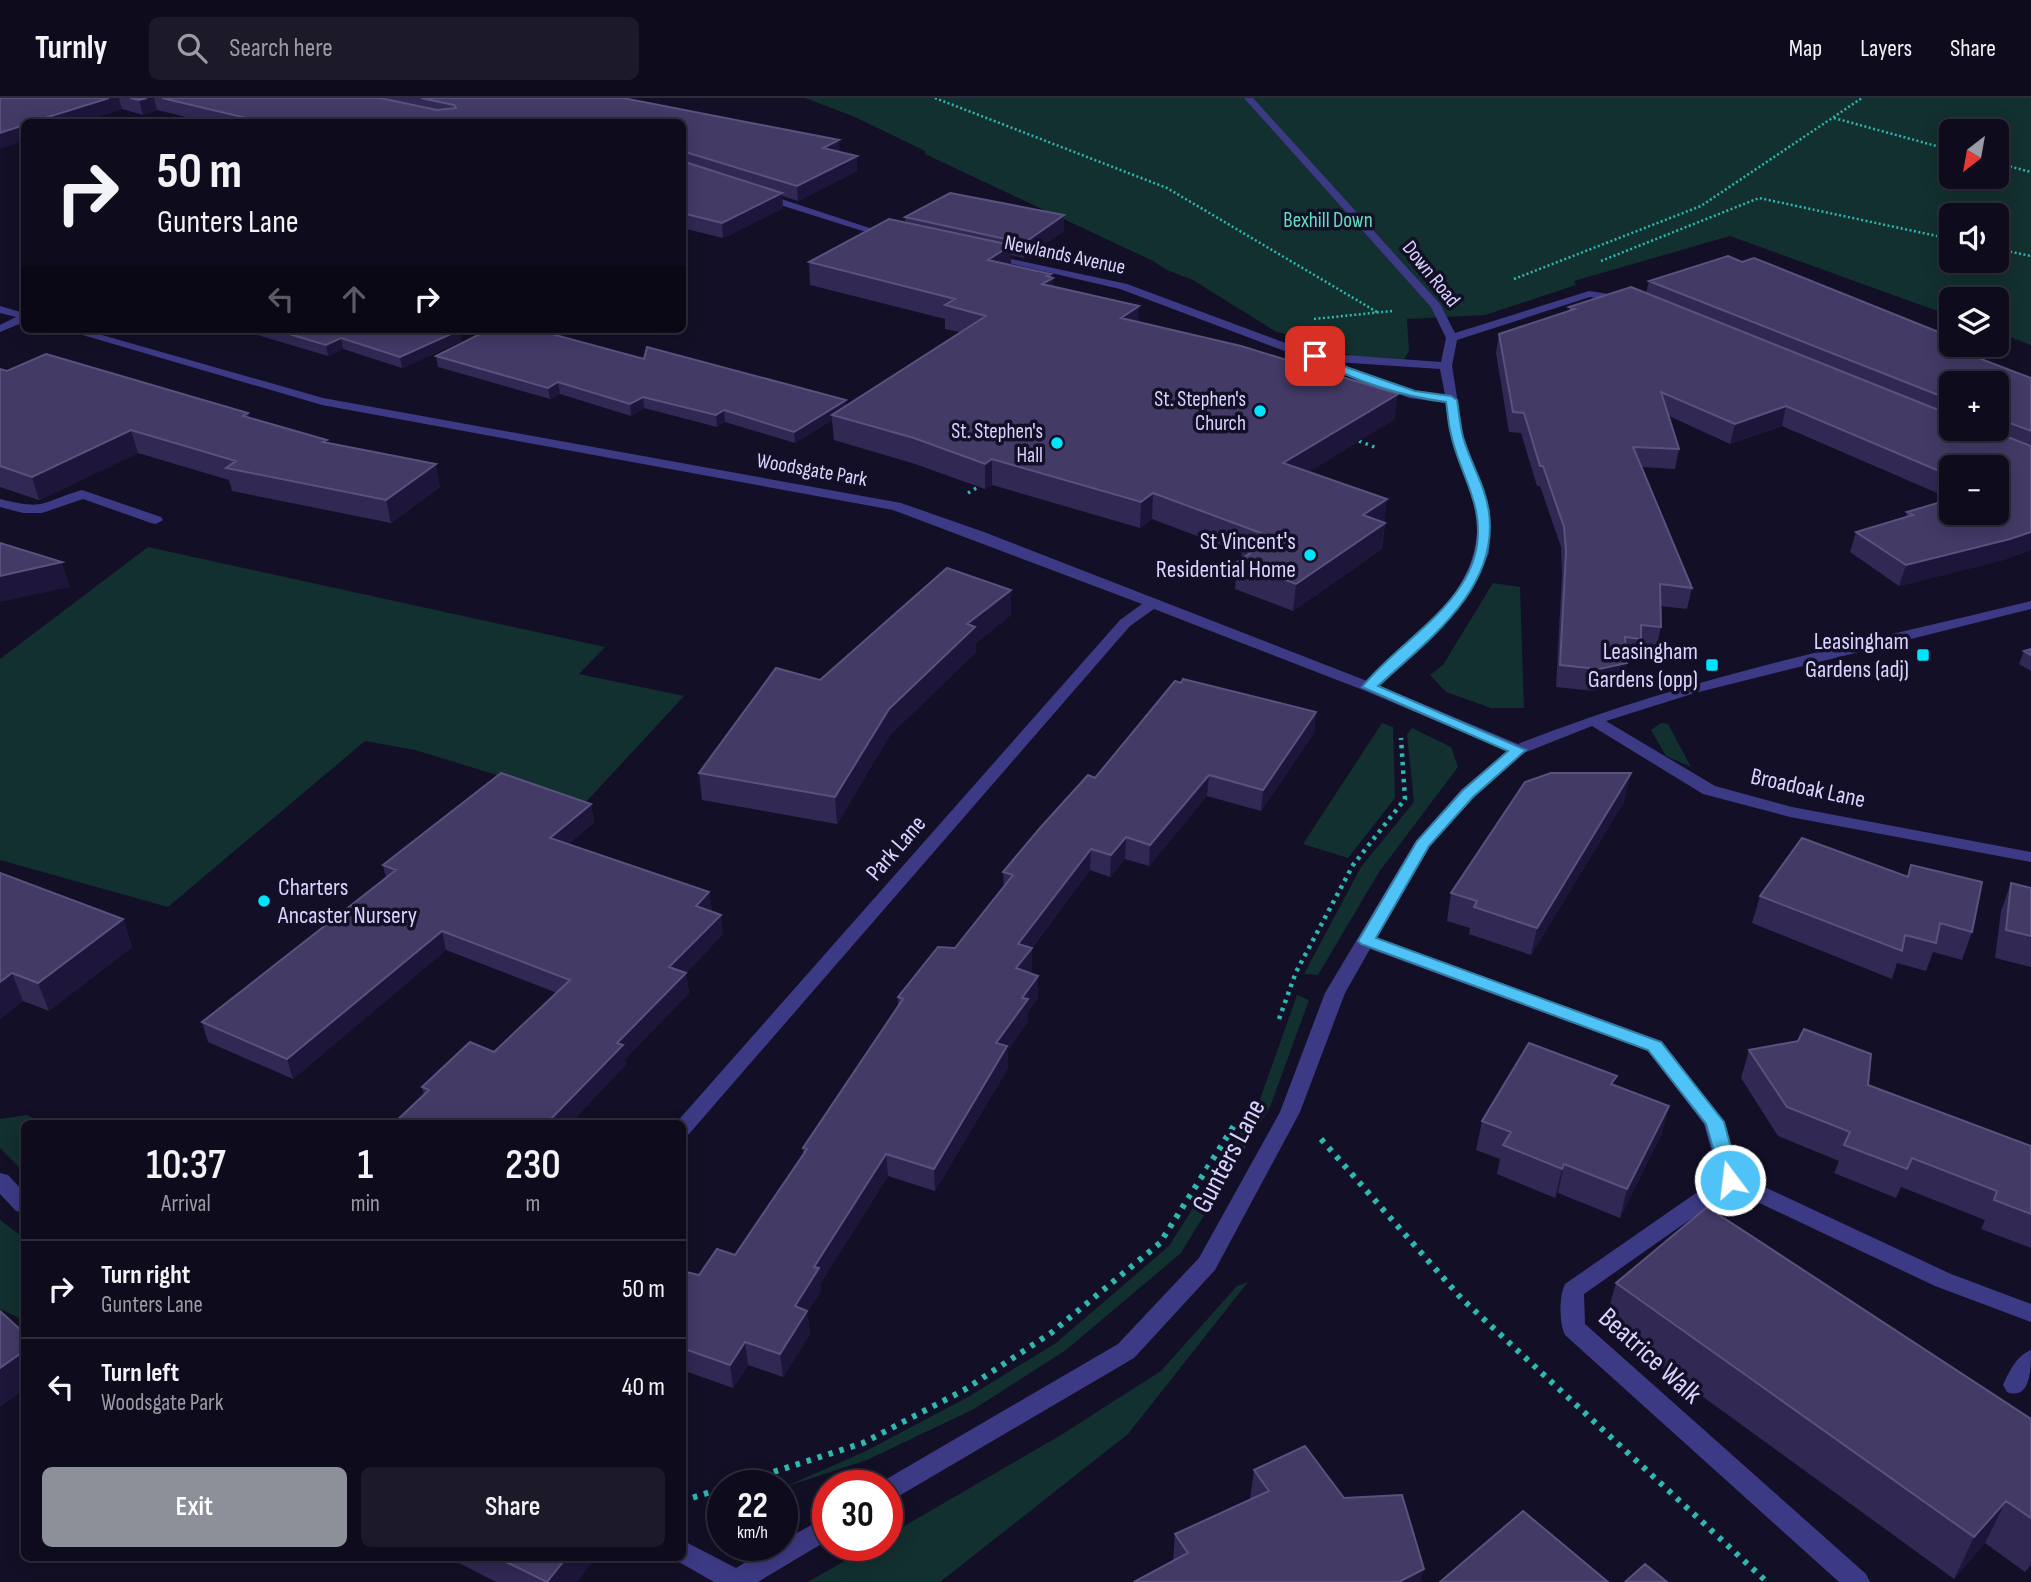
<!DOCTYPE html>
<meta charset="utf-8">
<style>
:root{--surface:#0e0b1c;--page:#1c1929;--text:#f1f3f6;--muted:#9b9ba3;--line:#2e2b3b;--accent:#8c9099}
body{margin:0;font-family:"Sofia Sans Condensed",sans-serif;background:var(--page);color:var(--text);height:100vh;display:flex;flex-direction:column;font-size:26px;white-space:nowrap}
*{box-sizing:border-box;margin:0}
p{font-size:23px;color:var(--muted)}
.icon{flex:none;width:38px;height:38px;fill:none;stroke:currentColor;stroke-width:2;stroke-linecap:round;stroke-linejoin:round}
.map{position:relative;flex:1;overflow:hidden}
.side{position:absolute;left:21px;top:1022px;width:665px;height:441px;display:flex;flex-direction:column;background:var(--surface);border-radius:10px;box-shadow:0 4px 18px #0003,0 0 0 2px var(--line)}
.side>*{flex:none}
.banner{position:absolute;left:21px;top:21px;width:665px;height:214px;border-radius:10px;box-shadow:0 4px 18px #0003,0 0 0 2px var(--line);background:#0e0b1c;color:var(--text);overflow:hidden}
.needle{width:46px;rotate:211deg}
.tools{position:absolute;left:1939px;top:21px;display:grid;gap:14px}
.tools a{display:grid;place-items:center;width:70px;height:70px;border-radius:10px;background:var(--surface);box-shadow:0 4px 18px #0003,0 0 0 2px var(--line);font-size:35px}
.speed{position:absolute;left:707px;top:1372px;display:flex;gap:14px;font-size:35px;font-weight:700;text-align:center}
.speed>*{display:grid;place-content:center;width:91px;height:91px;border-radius:50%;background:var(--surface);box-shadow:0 4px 18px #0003,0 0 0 2px var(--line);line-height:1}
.speed small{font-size:18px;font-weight:400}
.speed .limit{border:10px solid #d22;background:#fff;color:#111}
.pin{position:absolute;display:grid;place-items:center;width:60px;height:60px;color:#fff;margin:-30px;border-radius:14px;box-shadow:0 4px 10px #0006}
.me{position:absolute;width:77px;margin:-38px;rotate:345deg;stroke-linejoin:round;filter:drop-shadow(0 0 5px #0008)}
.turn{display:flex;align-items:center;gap:24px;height:147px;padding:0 21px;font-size:32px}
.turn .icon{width:91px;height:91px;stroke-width:2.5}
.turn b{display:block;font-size:49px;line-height:60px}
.lanes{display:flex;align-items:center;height:66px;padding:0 21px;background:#0003;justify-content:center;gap:35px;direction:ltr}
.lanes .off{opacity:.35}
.eta{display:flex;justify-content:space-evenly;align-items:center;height:119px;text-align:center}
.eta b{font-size:42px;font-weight:600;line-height:49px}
.button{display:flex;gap:14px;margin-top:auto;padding:14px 21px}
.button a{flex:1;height:80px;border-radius:10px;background:var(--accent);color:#fff;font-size:28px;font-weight:600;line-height:80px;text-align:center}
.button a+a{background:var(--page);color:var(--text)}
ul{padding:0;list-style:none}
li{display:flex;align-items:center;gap:21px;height:98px;padding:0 21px;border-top:2px solid var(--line)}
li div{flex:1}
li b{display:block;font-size:26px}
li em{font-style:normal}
header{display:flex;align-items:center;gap:42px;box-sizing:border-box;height:98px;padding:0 35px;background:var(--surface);border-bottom:2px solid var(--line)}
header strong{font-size:33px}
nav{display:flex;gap:38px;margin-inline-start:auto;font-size:24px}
.search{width:490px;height:63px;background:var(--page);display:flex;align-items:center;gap:18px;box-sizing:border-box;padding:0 24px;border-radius:10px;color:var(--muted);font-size:26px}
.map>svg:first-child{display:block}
</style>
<header>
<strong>Turnly</strong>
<div class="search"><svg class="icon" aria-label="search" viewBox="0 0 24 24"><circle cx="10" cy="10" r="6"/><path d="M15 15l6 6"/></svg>Search here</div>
<nav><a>Map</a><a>Layers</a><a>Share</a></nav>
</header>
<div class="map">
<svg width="2031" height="1484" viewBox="0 0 2031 1484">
<rect width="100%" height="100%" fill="#130f26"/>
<!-- green -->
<path fill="#12302f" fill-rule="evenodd" d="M805 0H2031V247L1997 234V201H1951V218L1730 138 1574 183 1576 187 1485 217 1407 221 1409 253 1404 261 1353 258 1275 233 1193 182 1167 172 1153 163 925 56V53L855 19ZM1951 33H1997V79H1951ZM1951 117H1997V163H1951Z
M148 449 605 549 579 576 684 598 586 704 415 652 365 643 168 809 0 762V561Z
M1493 485 1520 489 1524 610H1491L1446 594 1430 577 1443 567Z
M1382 625 1393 629 1395 700 1348 760 1303 746Z
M1661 625 1668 626 1691 669 1666 658 1651 632Z
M1412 630 1451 649 1458 669 1379 774 1318 877 1304 876 1361 769 1414 704 1407 636Z
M1297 897 1309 902 1270 1009 1181 1155 1066 1252 974 1311 867 1362 782 1390 866 1353 968 1299 1056 1245 1169 1148 1258 1007Z
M27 1017 44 1025 24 1026V1074L0 1050V1021Z
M0 1122 24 1140V1222L0 1211Z
M1248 1184 1128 1336 940 1484H808L872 1447H887V1438L1061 1337 1161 1273 1237 1188Z"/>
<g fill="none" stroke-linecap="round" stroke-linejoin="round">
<!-- path-far3 -->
<path stroke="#2fb8b0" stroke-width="2.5" stroke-dasharray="2 2.5" stroke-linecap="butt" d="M935 0 1167 90 1377 214
M1834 20 1951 52
M1997 65 2031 74
M1997 151 2031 158
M1601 163 1759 100 1951 141
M1514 181 1701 108 1862 0
M1314 221 1392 213"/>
<!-- path-far2 -->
<path stroke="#2fb8b0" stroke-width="3.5" stroke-dasharray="2.5 4.5" stroke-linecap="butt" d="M1359 343 1377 350
M968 395 978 389"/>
<!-- path-far1 -->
<path stroke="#2fb8b0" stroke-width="4.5" stroke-dasharray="3.5 5" stroke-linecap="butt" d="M1279 921 1296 874 1353 767 1405 701 1401 640"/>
<!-- path -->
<path stroke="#2fb8b0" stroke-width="6" stroke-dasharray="4.5 7" stroke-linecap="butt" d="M1321 1041 1461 1200 1767 1484
M730 1388 863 1345 964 1292 1051 1235 1160 1145 1235 1026
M682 1403 723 1390"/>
<!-- minor -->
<path fill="#3d3a85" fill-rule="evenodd" d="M1244 0H1253L1440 206 1455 235 1589 193 1630 199 1636 202 1630 205 1590 199 1457 242 1452 268 1463 337 1490 414 1489 455 1472 492 1443 529 1380 588 1518 646C1683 580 1859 545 2031 503V511L1695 595 1606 623 1715 688 1792 709 2031 754V764L1790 719 1703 696 1592 628 1524 655 1473 700 1430 748 1377 840 1662 943 1724 1024 1739 1077 1951 1176 2031 1206V1224L1935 1188 1732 1092 1584 1196 1585 1226 1866 1476 1870 1484H1839L1565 1237C1559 1225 1559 1198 1565 1186L1719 1079 1704 1026 1648 953 1370 851 1345 895 1300 1014 1215 1172 1134 1260 887 1405V1388L878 1386 1118 1246 1199 1160 1280 1014 1325 895 1414 746 1461 692 1507 653 1363 592 1154 511 1130 528 689 1036 682 1038V1026H675L1120 522 1142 506 893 412 322 307 62 231H81L323 300 901 405 984 434 1367 583C1415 539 1487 488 1476 414 1474 402 1468 389 1464 378 1456 354 1450 331 1446 305L1409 300 1120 191 983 159 988 156 1127 186 1326 260 1332 256 1441 264 1446 240 1431 209ZM1336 264 1440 271 1445 297 1415 294Z
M758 96H766L894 138 885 140 758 100Z
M0 208 24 215V224L0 234V227L16 219 0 215Z
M82 392 161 419 163 422 156 426 151 425 83 401 42 415H23L0 409V401C47 413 40 404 82 392Z
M0 1075 8 1077 24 1094V1115L16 1113 0 1096Z
M2031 1252C2031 1270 2031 1303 2007 1294L2003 1287C2009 1274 2017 1257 2031 1252Z
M828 1418V1442L758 1484H714L672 1460H682V1442L736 1470 774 1447H782V1443Z"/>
</g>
<!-- wall -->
<path fill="#312854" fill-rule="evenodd" d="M0 0H623L840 54 857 73 798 103 782 98 783 110 723 140 682 130V24H207L157 12 143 17 122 11 81 24H24Z
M1064 117V133L1024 160 1011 157V167L1051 179 1053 189 1138 224 1395 321 1308 374 1385 425 1382 451 1293 513 1235 491 1237 464 1241 461 1242 455 1152 421 1140 430 992 387 985 391 915 366 834 342 832 322 795 345 725 324 717 329 644 310 631 318 560 296 550 301 438 269 436 258 644 261 846 308 960 234 945 231V221L810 187 809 164 905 124V119Z
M1649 183 1951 239 1950 249 2031 280V452L2003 462 1899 488 1850 454 1856 434 1905 420 1907 414 1997 415V369H1951V401L1782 328 1730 346 1669 318 1679 351 1675 371 1642 369 1692 490 1687 511 1660 508 1661 529 1656 551 1639 549 1636 563 1626 561 1622 587 1594 593 1556 589 1562 475 1561 449 1540 388H1537L1521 335 1509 334 1496 255 1499 236 1569 213V209L1646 195ZM1951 285H1997V331H1951Z
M237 231H458L462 243 402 270 343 251 328 258Z
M0 271 248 315 249 319 327 345 440 389 391 425 232 393 229 382 138 355 39 402 0 389Z
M1011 492V517L976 545V554L890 637 837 726 702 702 699 675 820 582Z
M2031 551V573L2019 566 2024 553Z
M1316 614 1314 635 1261 713 1207 698 1149 768 1125 761 1110 779 1090 772 1032 850V872L1029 875 1038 878V900L1028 914V923L1008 952V970L935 1093 888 1078 820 1186 821 1193 807 1214 810 1236 783 1279 748 1267 733 1290 682 1272V1173L699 1177 735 1157 803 1056V1050L898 909V899L955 850 1004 789 1003 774 1095 680Z
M1625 702 1531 857 1469 836 1470 830 1447 823 1451 795Z
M591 706 594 725 568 746 709 794 712 813 723 836 686 875 689 895 625 961 626 967 424 997 422 989 494 954 557 895 446 852 293 981 208 944 202 924 386 780 383 767Z
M1911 767 1972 834 1962 862 1933 854 1926 873 1897 865 1892 881 1752 825 1760 798 1907 779Z
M0 775 123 821 132 849 49 913 23 903 0 921Z
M2011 785 2031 790V869L1995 860 2001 813Z
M1749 952 1868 987 2031 1048V1150L1981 1131 1985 1122 1901 1089 1896 1100 1834 1075 1839 1063 1778 1038 1741 980Z
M1614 987 1669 1008 1661 1037 1620 1120 1558 1095 1555 1100 1497 1076 1500 1061 1476 1052 1482 1023Z
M1616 1185 2031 1321V1467L2025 1474 1985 1445 1954 1481 1604 1227Z
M1254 1372 1344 1400 1173 1463 1175 1436 1250 1401Z
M453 1460H595L577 1484H496L453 1462Z"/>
<!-- shaded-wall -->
<path fill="#1d163a" d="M109 0H119L122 11 81 24H32Z
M147 0H154L157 12 143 17 139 2Z
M24 27V43L0 51V35Z
M839 42 840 56 823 50Z
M857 58V73L798 103 797 88Z
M782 95 783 110 723 140 722 125Z
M1064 117V133L1024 160V145Z
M1011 147V169L988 162Z
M1051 176V181L1053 180V203L1042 186 1047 178Z
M1139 208 1138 231 1121 220Z
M460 232 462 243 402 270 400 259Z
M341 240 343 251 328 258 326 247Z
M1951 240V246L1947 258 1939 245Z
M558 284 560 296 550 301 548 290Z
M1398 296 1395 321 1281 391 1283 365Z
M643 299 644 310 631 318 630 306Z
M846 302V313L832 317V322L795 345 794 334Z
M1786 308 1782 328 1730 346 1735 326Z
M724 312 725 324 717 329 716 317Z
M131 332 138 355 39 402 32 379Z
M992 361V387L985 391V366Z
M436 366 440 389 391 425 386 402Z
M1153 395 1152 421 1140 430 1141 404Z
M1387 401 1382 451 1293 513 1296 486 1363 417Z
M2031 434V452L2003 462 1899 488 1906 467Z
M62 464 70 489 0 504V478Z
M1011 492V517L976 545V554L890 637 837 726 835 699 889 611 967 526Z
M1627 565 1622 587 1594 593 1599 571Z
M1316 614 1314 635 1261 713 1263 692Z
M1631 675 1625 702 1531 857 1537 830Z
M1209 677 1207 698 1149 768 1150 747Z
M591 706 594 725 553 759 550 740Z
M1126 739 1125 761 1110 779 1111 757Z
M1091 751 1090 772 1030 852 1032 850V872L1016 892V870L1018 846Z
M709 794 712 814 696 808Z
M721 817 723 836 672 889 669 869Z
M123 821 132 849 49 913 38 885Z
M442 833 446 852 293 981 287 961Z
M12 875 23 903 0 921V884Z
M686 875 689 895 625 961 626 967 570 1026H546L617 945Z
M1038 878V900L1028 914V923L1008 952V970L935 1093 934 1071 996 945 1022 900Z
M1669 1008 1661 1037 1620 1120 1627 1091Z
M886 1056 888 1078 820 1186 821 1193 807 1214 810 1236 783 1279 780 1256 795 1208 814 1169Z
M1564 1066 1558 1095 1555 1100 1562 1071Z
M745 1244 748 1267 733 1290 730 1267Z
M24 1253V1292L0 1309V1270Z
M2006 1403 1985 1445 1954 1481 1974 1439Z
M566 1460H595L577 1484H547Z
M1424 1471 1421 1484H1399Z"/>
<!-- building -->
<path fill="#433a66" stroke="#5a527e" stroke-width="2" d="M0 0H109L32 24H24V27L0 35Z
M130 0H147L139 2Z
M162 0H380L437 12 456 10 454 7 421 0H623L839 42 823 50 857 58 797 88 682 53V24H263Z
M682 63 782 95 722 125 682 115Z
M950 95 1064 117 1024 145 905 119Z
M889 121 1011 147 988 162 1051 176 1047 178 1053 180 1042 186 1139 208 1121 220 1241 248 1398 296 1283 365 1387 401 1363 417 1385 425 1296 486 1237 464 1255 452 1242 447 1261 435 1153 395 1141 404 992 361 985 366 914 340 832 317 986 218 945 207 955 201 809 164Z
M1728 158 1742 164 1754 160 1951 239V240L1939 245 2031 280V333L1997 320V285H1951V302L1649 183Z
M1631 189 1951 317V331H1987L2031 348V434L2010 441 1906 467 1856 434 1913 417 1907 414 1951 401V415H1997V369H1951V378L1786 308 1735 326 1661 294 1679 351 1633 349 1692 490 1660 486 1661 529 1641 527V541L1625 539 1627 565 1599 571 1560 567 1566 454 1564 429 1543 368H1540L1524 315 1513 314 1499 236 1575 211 1569 209Z
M272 231H458L460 232 400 259 341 240 326 247Z
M490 231H533L644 261 647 249 846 302 794 334 724 312 716 317 643 299 630 306 558 284 548 290 436 258Z
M46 256 248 315 243 318 327 342 323 344 436 366 386 402 226 370 236 363 131 332 32 379 0 368V271L7 273Z
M0 445 62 464 0 478Z
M947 470 1011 492 967 526 975 529 889 611 835 699 699 675 776 570 820 582Z
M2031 551V557L2024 553Z
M1183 581 1316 614 1263 692 1209 677 1150 747 1126 739 1111 757 1091 751 1018 846 1032 850 1016 870 1038 878 1022 900 1028 901 996 945 1007 948 934 1071 886 1056 814 1169 819 1170 795 1208 807 1213 780 1256 745 1244 730 1267 682 1250V1173L699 1177 717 1151 735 1157 807 1051 803 1050 903 901 898 899 938 849 955 850 1013 777 1003 774 1040 730 1088 677 1095 680 1175 583 1181 585Z
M501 675 591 706 550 740 709 794 696 808 721 817 669 869 686 875 617 945 623 947 546 1026H393L429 992 422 989 470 944 494 954 570 882 442 833 287 961 202 924 396 772 383 767Z
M1551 675H1631L1537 830 1474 809 1477 803 1451 795 1525 684Z
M1802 740 1908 779 1911 767 1982 784 1972 834 1940 825 1936 845 1905 837 1902 853 1760 798Z
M0 775 123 821 38 885 12 875 0 884Z
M2011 785 2031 790V838L2006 832Z
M1804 931 1871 956 1868 987 2031 1048V1116L1994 1102 1997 1093 1912 1060 1907 1071 1844 1047 1850 1034 1787 1009 1749 952 1798 943Z
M1529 945 1617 978 1611 986 1669 1008 1627 1091 1564 1066 1562 1071 1503 1047 1511 1034 1482 1023Z
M1707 1109 2031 1321V1420L2006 1403 1974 1439 1616 1185Z
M0 1213 24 1235V1253L0 1270Z
M1305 1348 1344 1400 1402 1397 1424 1471 1399 1484H1134L1188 1455 1175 1436 1269 1393 1254 1372Z
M1523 1413 1608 1484H1440Z
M498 1460H566L547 1484Z
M1645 1466 1667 1484H1625Z"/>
<!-- route -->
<path fill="#4fc3f7" stroke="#337fa1" stroke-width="2" d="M1311 255H1318L1346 269 1415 293 1451 298 1457 302C1459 314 1460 327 1463 339 1470 364 1486 389 1489 415 1499 491 1428 542 1378 588L1526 652 1473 699 1429 748 1376 840 1661 944 1724 1024 1740 1082 1737 1087 1730 1089 1724 1087 1706 1026 1648 952 1361 846 1358 843 1417 743 1462 693 1508 653 1362 589C1404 536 1493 496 1476 413 1471 387 1456 362 1451 336 1448 326 1448 315 1446 304 1399 298 1353 282 1311 260Z"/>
<!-- markers -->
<g fill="#00e5ff" stroke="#130f26" stroke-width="2.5">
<circle cx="1260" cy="313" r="7"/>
<circle cx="1057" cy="345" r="7"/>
<circle cx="1310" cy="457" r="7"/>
<rect x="1916" y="550" width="14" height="14" rx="3.5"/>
<rect x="1705" y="560" width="14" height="14" rx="3.5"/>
<circle cx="264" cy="803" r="7"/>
</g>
<g text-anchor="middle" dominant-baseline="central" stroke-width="7" stroke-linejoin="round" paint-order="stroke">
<!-- far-park labels -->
<g font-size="21" fill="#5fe0c0" stroke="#130f26">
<text x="1328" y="122">Bexhill Down</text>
</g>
<!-- far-street labels -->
<g font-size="21" fill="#d9d4ff" stroke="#130f26">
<text transform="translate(1065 157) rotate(12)">Newlands Avenue</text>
<text transform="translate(1431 176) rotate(51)">Down Road</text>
<text transform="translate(812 372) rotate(10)">Woodsgate Park</text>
</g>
<!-- far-poi labels -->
<g font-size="21" fill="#d9d4ff" stroke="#130f26" text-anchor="end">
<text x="1246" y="301">St. Stephen's<tspan x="1246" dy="24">Church</tspan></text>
<text x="1043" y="333">St. Stephen's<tspan x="1043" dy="24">Hall</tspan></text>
</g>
<!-- poi labels -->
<g font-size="24" fill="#d9d4ff" stroke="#130f26" text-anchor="end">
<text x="1296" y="443">St Vincent's<tspan x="1296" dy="28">Residential Home</tspan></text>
<text x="1909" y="543">Leasingham<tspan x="1909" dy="28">Gardens (adj)</tspan></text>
<text x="1698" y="553">Leasingham<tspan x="1698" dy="28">Gardens (opp)</tspan></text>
<text x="278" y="789" text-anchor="start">Charters<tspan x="278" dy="28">Ancaster Nursery</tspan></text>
</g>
<!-- street labels -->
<g font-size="24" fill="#d9d4ff" stroke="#130f26">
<text transform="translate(1808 690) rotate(12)">Broadoak Lane</text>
<text transform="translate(896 750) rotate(-49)">Park Lane</text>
</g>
<!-- near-street labels -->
<g font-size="28" fill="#d9d4ff" stroke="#130f26">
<text transform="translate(1229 1058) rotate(-62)">Gunters Lane</text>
<text transform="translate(1650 1258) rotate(42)">Beatrice Walk</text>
</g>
</g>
</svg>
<div class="tools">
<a><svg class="needle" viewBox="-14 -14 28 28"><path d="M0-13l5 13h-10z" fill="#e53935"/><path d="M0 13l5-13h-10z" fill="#9b9ba3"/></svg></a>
<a><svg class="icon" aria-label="sound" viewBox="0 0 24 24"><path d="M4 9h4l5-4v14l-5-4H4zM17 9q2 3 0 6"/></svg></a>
<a><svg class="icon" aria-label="layers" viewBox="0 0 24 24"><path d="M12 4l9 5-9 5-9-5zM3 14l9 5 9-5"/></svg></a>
<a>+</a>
<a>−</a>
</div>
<div class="speed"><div>22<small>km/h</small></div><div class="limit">30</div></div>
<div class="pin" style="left:1315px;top:258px;background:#d93025"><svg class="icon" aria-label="arrive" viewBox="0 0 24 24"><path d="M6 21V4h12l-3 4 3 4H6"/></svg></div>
<svg class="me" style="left:1730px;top:1082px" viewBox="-20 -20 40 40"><circle r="17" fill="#4fc3f7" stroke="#fff" stroke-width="3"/><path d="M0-11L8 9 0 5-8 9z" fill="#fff"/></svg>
<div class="banner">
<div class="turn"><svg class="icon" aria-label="right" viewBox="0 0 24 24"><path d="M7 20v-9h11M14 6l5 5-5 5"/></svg><div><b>50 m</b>Gunters Lane</div></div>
<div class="lanes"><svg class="icon off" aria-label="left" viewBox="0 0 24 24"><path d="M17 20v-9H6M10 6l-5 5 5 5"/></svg><svg class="icon off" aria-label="ahead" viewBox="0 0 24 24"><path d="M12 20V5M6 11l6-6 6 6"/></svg><svg class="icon" aria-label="right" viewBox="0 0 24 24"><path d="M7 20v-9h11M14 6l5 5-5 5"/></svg></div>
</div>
<section class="side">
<div class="eta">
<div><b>10:37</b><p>Arrival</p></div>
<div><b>1</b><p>min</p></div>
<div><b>230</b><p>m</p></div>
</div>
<ul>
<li><svg class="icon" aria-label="right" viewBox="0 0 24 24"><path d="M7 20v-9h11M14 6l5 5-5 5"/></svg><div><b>Turn right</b><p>Gunters Lane</p></div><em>50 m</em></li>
<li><svg class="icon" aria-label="left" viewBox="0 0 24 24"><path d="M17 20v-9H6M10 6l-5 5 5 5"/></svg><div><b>Turn left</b><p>Woodsgate Park</p></div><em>40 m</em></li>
</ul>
<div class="button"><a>Exit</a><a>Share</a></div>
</section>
</div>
